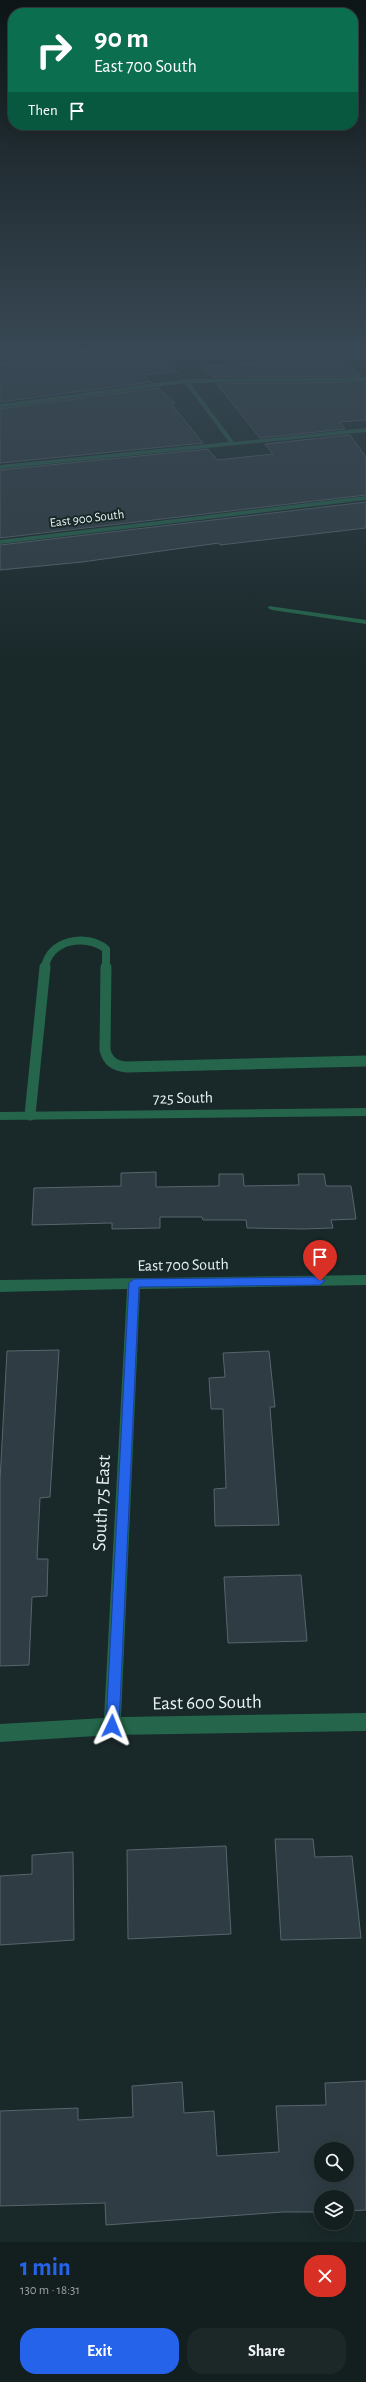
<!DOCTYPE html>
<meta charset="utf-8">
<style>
:root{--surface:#131e1f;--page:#1c2728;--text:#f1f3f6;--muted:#9da2a4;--line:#323c3d;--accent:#2563eb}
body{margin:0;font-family:"Alegreya Sans",sans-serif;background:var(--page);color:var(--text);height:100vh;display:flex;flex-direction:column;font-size:15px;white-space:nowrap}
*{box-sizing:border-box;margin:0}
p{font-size:13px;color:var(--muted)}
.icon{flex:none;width:22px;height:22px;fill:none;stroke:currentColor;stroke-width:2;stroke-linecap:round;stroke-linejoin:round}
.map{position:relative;height:2242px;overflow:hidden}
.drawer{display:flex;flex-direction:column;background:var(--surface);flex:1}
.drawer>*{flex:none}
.banner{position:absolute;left:8px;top:8px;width:350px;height:122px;border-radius:16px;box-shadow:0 4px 16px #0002,0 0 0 1px var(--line);background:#0b6e4f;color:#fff;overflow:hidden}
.tools{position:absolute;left:314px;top:2142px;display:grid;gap:8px}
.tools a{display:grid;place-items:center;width:40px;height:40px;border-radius:50%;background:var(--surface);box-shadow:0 4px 16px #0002,0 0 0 1px var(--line);font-size:20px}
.pin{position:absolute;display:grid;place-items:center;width:34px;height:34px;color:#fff;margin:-41px -17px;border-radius:50% 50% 50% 0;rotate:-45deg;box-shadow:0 0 4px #0007}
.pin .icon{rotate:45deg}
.me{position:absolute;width:44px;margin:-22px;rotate:2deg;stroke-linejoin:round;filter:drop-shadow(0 0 3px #0008)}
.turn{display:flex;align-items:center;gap:14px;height:84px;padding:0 20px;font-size:18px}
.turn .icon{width:52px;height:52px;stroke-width:2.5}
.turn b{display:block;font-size:28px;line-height:34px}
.then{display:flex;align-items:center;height:38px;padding:0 20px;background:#0003;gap:8px;font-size:15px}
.round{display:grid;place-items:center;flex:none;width:42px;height:42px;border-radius:16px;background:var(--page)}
.overview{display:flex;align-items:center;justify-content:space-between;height:68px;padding:0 20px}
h1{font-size:24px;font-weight:600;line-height:30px;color:var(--accent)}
.cta{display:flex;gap:8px;margin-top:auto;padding:8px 20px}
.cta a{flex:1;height:46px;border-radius:16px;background:var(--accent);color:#fff;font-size:16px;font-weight:600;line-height:46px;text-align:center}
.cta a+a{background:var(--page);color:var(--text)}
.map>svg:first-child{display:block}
</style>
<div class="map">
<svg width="366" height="2242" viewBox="0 0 366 2242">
<rect width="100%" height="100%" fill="#192829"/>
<!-- building -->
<path fill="#2f3c43" stroke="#57656d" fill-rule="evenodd" d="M96 348H139L178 372 143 375 151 382 0 402V364Z
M342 358 360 376 212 377 202 366Z
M366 382V420L340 422 345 429 260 438 217 384Z
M158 388 175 403 171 404 203 443 0 463V409Z
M350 435 366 457V495L0 538V470L208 449 217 460 273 454 265 444Z
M366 502V528L220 545 219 543 82 562 0 570V545Z
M156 1172V1187L219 1186V1174H243L244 1186 299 1185 298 1174H324L326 1186H351L356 1219 331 1220 333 1228 304 1229 247 1228 246 1220H203L202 1217H160V1228L112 1229V1223L32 1225 34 1188 121 1186V1173Z
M59 1350 50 1497 40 1498 37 1559H48L47 1596 32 1597 29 1665 0 1666V1480L7 1351Z
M269 1351 275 1407H270L279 1525 215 1526 214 1489 226 1488 223 1409H211L209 1378 225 1377 223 1353Z
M301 1575 307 1641 228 1643 224 1577Z
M275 1839H313L315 1857 352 1856 361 1938 281 1940Z
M226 1846 231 1934 128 1939 127 1850Z
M73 1852 74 1940 0 1945V1876L32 1874V1855Z
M366 2081V2210L347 2211V2197H321V2212H283L106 2225 105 2203 0 2206V2111L78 2108V2120L133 2117 132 2086 182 2082 184 2113 214 2111 217 2156 279 2152 276 2106 326 2105 325 2083ZM321 2149H347V2175H321Z"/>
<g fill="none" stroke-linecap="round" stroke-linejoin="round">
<!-- lane-far1 -->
<path stroke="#24654b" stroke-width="8" d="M45 968C48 940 86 933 106 949V968"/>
<!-- lane -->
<path stroke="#24654b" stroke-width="11" d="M106 967 105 1050C108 1062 115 1066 127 1067L366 1061
M30 1115 45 967"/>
<!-- street -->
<path fill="#24654b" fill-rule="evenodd" d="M14 348H24L0 353V349Z
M350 348H355L366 356V360Z
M366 377V381L190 383 234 442 366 428V432L0 469V465L229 442 185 383 0 408V404L186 379Z
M366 496V500L0 544V540Z
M269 606 366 620V624L272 610 268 608Z
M366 1108V1116L0 1120V1112Z
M366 1275V1285L140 1289 121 1717 366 1713V1731L112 1735 0 1742V1724L104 1718 127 1289 0 1292V1280Z"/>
</g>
<!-- sky -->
<linearGradient id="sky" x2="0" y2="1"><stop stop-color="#0e1617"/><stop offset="0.53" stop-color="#384854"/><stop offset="1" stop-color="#384854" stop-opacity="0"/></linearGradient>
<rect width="366" height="661" fill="url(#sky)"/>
<!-- route -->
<path fill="#2563eb" stroke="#184099" d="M320 1277 325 1281 320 1285 139 1287 119 1726 117 1731 112 1732 108 1731 106 1726 129 1283 134 1279Z"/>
<g text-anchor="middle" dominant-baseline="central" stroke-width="4" stroke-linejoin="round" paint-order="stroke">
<!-- far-street labels -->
<g font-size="13" fill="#e8f2f2" stroke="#192829">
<text transform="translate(87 519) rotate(-7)">East 900 South</text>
</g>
<!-- street labels -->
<g font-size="16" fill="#e8f2f2" stroke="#192829">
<text transform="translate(183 1098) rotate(-1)">725 South</text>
<text transform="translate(183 1265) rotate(-1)">East 700 South</text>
</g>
<!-- near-street labels -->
<g font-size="19" fill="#e8f2f2" stroke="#192829">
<text transform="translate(102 1503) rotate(-87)">South 75 East</text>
<text transform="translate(207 1703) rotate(-1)">East 600 South</text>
</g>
</g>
</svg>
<div class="tools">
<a><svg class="icon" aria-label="search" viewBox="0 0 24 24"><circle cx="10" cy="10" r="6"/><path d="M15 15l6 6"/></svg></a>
<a><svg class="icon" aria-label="layers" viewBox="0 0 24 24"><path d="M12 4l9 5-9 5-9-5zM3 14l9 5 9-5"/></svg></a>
</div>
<div class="pin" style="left:320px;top:1281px;background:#d93025"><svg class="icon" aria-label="arrive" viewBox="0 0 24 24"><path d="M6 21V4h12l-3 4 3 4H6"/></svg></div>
<svg class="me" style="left:112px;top:1726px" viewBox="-20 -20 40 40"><path d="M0-17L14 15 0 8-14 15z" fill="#2563eb" stroke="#fff" stroke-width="4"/></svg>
<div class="banner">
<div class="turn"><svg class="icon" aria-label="right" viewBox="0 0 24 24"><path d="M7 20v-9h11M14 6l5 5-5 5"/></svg><div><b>90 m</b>East 700 South</div></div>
<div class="then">Then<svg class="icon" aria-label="arrive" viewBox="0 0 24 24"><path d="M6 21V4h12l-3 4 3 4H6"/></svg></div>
</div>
</div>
<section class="drawer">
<div class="overview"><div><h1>1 min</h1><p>130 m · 18:31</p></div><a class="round" style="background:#d93025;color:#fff"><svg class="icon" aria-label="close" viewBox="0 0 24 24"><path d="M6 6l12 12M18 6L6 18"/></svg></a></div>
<div class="cta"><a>Exit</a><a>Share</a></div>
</section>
